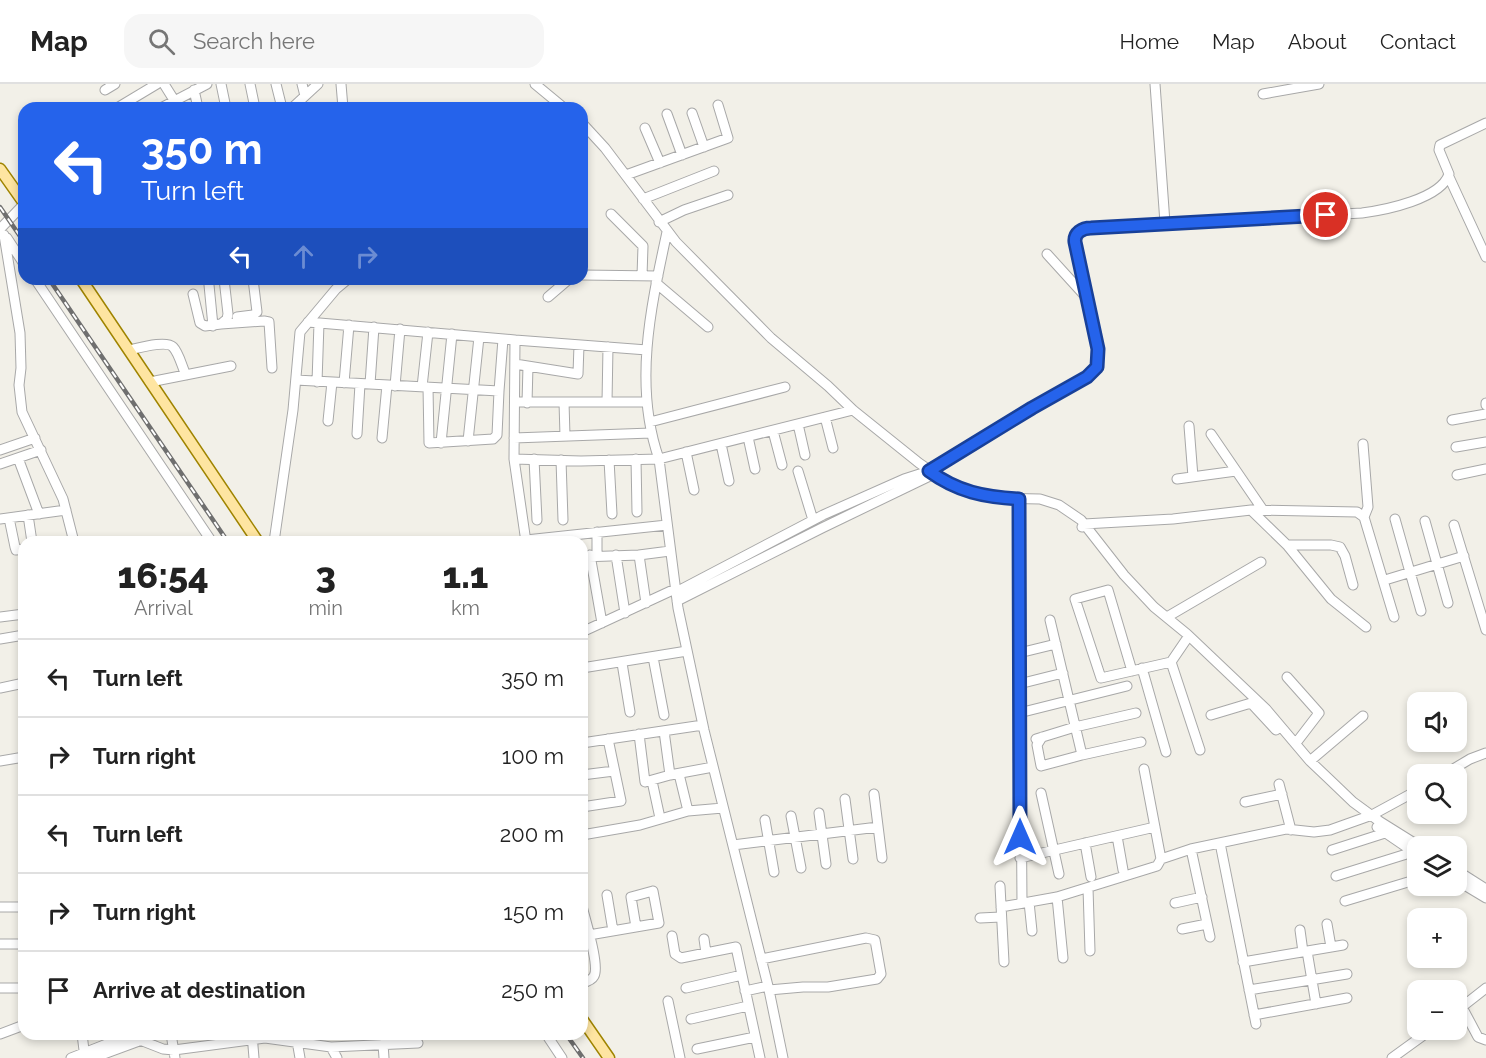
<!DOCTYPE html>
<meta charset="utf-8">
<style>
:root{--surface:#fff;--page:#f6f6f6;--text:#222;--muted:#767676;--line:#e0e0e0}
body{margin:0;font-family:Raleway,sans-serif;background:var(--page);color:var(--text);height:100vh;display:flex;flex-direction:column;font-size:22px;white-space:nowrap}
*{box-sizing:border-box;margin:0}
p{font-size:20px;color:var(--muted)}
.icon{flex:none;width:33px;height:33px;fill:none;stroke:currentColor;stroke-width:2;stroke-linecap:round;stroke-linejoin:round}
.map{position:relative;flex:1;overflow:hidden}
.sheet{position:absolute;left:18px;top:452px;width:570px;height:504px;display:flex;flex-direction:column;background:var(--surface);border-radius:18px;box-shadow:0 3px 9px #0003}
.sheet>*{flex:none}
.guide{position:absolute;left:18px;top:18px;width:570px;height:183px;border-radius:18px;box-shadow:0 3px 9px #0003;background:#2563eb;color:#fff;overflow:hidden}
.buttons{position:absolute;left:1407px;top:608px;display:grid;gap:12px}
.buttons a{display:grid;place-items:center;width:60px;height:60px;border-radius:12px;background:var(--surface);box-shadow:0 3px 9px #0003;font-size:30px}
.pin{position:absolute;display:grid;place-items:center;width:51px;height:51px;color:#fff;margin:-26px;border:3px solid #fff;border-radius:50%;box-shadow:0 2px 6px #0007}
.me{position:absolute;width:66px;margin:-33px;rotate:0deg;stroke-linejoin:round;filter:drop-shadow(0 0 4px #0008)}
.turn{display:flex;align-items:center;gap:21px;height:126px;padding:0 24px;font-size:27px}
.turn .icon{width:78px;height:78px;stroke-width:2.5}
.turn b{display:block;font-size:42px;line-height:51px}
.lanes{display:flex;align-items:center;height:57px;padding:0 24px;background:#0003;justify-content:center;gap:30px;direction:ltr}
.lanes .off{opacity:.35}
.eta{display:flex;justify-content:space-evenly;align-items:center;height:102px;text-align:center}
.eta b{font-size:36px;font-weight:800;line-height:42px}
ul{padding:0;list-style:none}
li{display:flex;align-items:center;gap:18px;height:78px;padding:0 24px;border-top:2px solid var(--line)}
li div{flex:1}
li b{display:block;font-size:22px}
li em{font-style:normal}
header{display:flex;align-items:center;gap:36px;box-sizing:border-box;height:84px;padding:0 30px;background:var(--surface);border-bottom:2px solid var(--line)}
header strong{font-size:28px}
nav{display:flex;gap:33px;margin-inline-start:auto;font-size:21px}
.search{width:420px;height:54px;background:var(--page);display:flex;align-items:center;gap:15px;box-sizing:border-box;padding:0 21px;border-radius:18px;color:var(--muted);font-size:22px}
.map>svg:first-child{display:block}
</style>
<header>
<strong>Map</strong>
<div class="search"><svg class="icon" aria-label="search" viewBox="0 0 24 24"><circle cx="10" cy="10" r="6"/><path d="M15 15l6 6"/></svg>Search here</div>
<nav><a>Home</a><a>Map</a><a>About</a><a>Contact</a></nav>
</header>
<div class="map">
<svg width="1486" height="974" viewBox="0 0 1486 974">
<rect width="100%" height="100%" fill="#f2f0e8"/>
<g fill="none" stroke-linecap="round" stroke-linejoin="round">
<defs>
<path id="minor" d="M164 0 174 16
M221 0 226 24
M250 0 255 24
M276 0 282 24
M302 0 305 12
M341 0 343 24
M535 0 564 24
M1155 0 1165 139
M105 6 115 0
M194 6 198 24
M1263 10 1319 0
M117 24 157 0
M161 24 207 0
M292 24 318 0
M692 29 704 63
M667 30 682 71
M582 39 605 64 676 158 771 254 828 302 853 326 919 379 954 403 977 410 997 414 1040 415 1059 421 1081 436 1124 491 1154 523 1187 550 1266 625 1310 677 1329 695 1353 718 1379 737 1419 762
M645 44 660 79
M626 91 728 54 718 21
M1449 93 1486 173
M643 115 714 87
M611 130 643 162 642 192
M659 138 684 126 728 111
M0 145 24 120
M667 148C651 222 633 301 659 375L678 524 704 646 769 906 783 974
M4 151 20 249 21 284 19 301 22 328 63 415 74 458
M7 154 24 180
M1047 170 1086 213
M582 191 658 192
M35 195 212 458
M656 199 708 243
M209 201 213 242
M193 210 200 239 205 242 221 240 227 235 228 230 224 195
M548 213 569 195
M237 233 253 231 257 228 253 195
M308 238 515 256
M221 240 264 237 269 238 272 284
M608 263 607 318H647
M129 266C139 264 166 256 173 263 179 269 182 283 186 291
M515 280 578 290 579 261
M296 296 499 307 497 351 493 355 429 359 428 303
M150 298 231 282
M317 298 319 239
M344 299 349 241
M370 300 374 243
M395 302 400 245
M422 303 428 248
M499 307 503 255
M515 318H607
M564 318 565 352
M527 319 528 282
M1486 319V321
M825 333 833 364
M1452 336 1486 330
M328 337 332 298
M650 338 785 303
M798 340 805 371
M1189 342 1193 393
M773 347 782 381
M357 350 360 300
M1211 350 1263 426
M748 353 755 385
M382 354 387 301
M514 354 651 349
M468 357 479 253
M441 359 452 250
M721 360 729 397
M1363 360 1368 423 1364 433
M1456 363 1486 358
M0 366 35 354
M686 368 694 406
M18 374 39 430
M514 375 515 256 647 266
M534 375 537 436
M636 375 637 428
M561 376 563 436
M609 376 612 430
M0 380 41 366
M798 387 813 436
M1457 391 1486 385
M1177 395 1236 387
M1019 415 1022 819
M1251 426 1287 461 1331 515 1366 543
M28 431 32 458
M9 434 15 463 16 466 24 465
M0 435 66 426
M1395 435 1421 527
M1425 437 1448 519
M1454 441 1486 546
M1082 443 1084 440 1173 435 1251 426 1357 428 1364 433 1394 533
M597 448V471
M526 456 667 441
M274 458 293 326 300 248 336 205 348 195
M526 458 514 375 581 377 659 375 853 326
M1287 461H1331L1340 463 1345 472 1353 501
M590 471 602 539
M616 471 625 529
M639 471 646 519
M582 473 639 471 670 467
M1385 496 1464 472
M676 508 823 431 904 395 929 387 1093 289 1097 283 1098 265 1075 158C1074 148 1082 144 1091 144L1362 129C1385 126 1441 115 1449 90L1439 66 1440 61 1486 39
M677 517 822 444 934 390
M0 533 24 530
M1167 533 1261 478
M1050 536 1082 671 1141 658
M582 548 675 505
M0 555 24 551
M1019 569 1056 560
M653 573 664 631
M1171 578 1200 666
M622 579 630 628
M582 584 687 567
M1142 584 1166 668
M1132 587 1108 506 1075 515 1101 594 1171 578 1186 556
M1287 593 1319 629 1296 659
M1019 600 1063 589
M0 604 24 599
M1251 619 1276 646
M1019 629 1127 602
M1211 631 1251 619
M664 647 670 691 713 683
M639 650 645 698 670 691
M1042 653 1037 661 1041 682 1082 671
M1036 655 1075 643 1136 629
M582 659 703 641
M0 677 24 673
M1310 677 1363 632
M679 690 688 727
M1445 690 1470 675 1486 669
M582 691 614 687
M652 697 660 734
M1279 700 1291 746
M1041 709 1059 790
M874 710 882 774
M845 715 853 775
M1245 718 1282 710
M582 723 621 717 608 655
M819 729 826 780
M791 732 801 784
M765 736 774 788
M1377 743 1418 771
M582 751 640 741 688 727 723 724
M1117 752 1123 786
M1085 759 1091 793
M1220 759 1256 940
M733 761 878 743
M1191 765 1210 853
M1332 766 1385 749
M1020 774 1155 743
M1161 775 1191 765 1286 745 1314 748 1330 746 1372 731 1418 706
M1456 786 1486 805
M1336 792 1413 768
M1456 796 1486 814
M1000 802 1004 878
M1088 804 1090 867
M607 811 613 847
M1057 813 1063 874
M1345 817 1418 795
M1029 818 1032 847
M1175 819 1202 813
M582 822C585 835 600 882 594 892 592 896 586 898 582 899
M0 823H24
M1001 823 1057 813 1157 782 1161 775 1144 685
M980 834 1001 833
M1327 840 1331 863
M1182 845 1207 840
M1300 846 1303 868
M589 851 659 839 653 807 631 813 636 843
M672 852 675 870 681 874 736 863 742 891
M704 855 706 869
M0 860H24
M1307 867 1316 920
M761 875 866 854 875 856 881 890 877 895 828 903H803L769 906
M1243 878 1343 861
M0 904H24
M686 904 742 891 760 974
M1249 906 1347 890
M745 907 768 902
M668 917 680 974
M1462 923 1478 953 1486 956
M1458 926 1486 904
M1254 931 1347 914
M691 935 748 922
M0 950 24 941
M82 950 85 974
M171 950 175 974
M252 950 254 974
M546 950 562 974
M140 956 163 965 174 966 265 954 331 963 418 959
M297 957 300 974
M383 960 384 974
M331 963 337 974
M697 965 755 953
M71 974 132 950
M93 974 158 950
M1392 974 1432 945"/>
<path id="major" d="M0 85 24 119
M81 195 258 458
M582 935 609 974"/>
</defs>
<!-- minor casing -->
<use href="#minor" stroke="#a8a8a8" stroke-width="11"/>
<!-- major casing -->
<use href="#major" stroke="#9f8400" stroke-width="13"/>
<!-- minor -->
<use href="#minor" stroke="#fff" stroke-width="9"/>
<!-- major -->
<use href="#major" stroke="#fee5a1" stroke-width="10"/>
<defs>
<path id="rail" d="M0 123 24 158
M49 195 228 458
M566 950 583 974"/>
</defs>
<!-- rail casing -->
<use href="#rail" stroke="#6f6f6f" stroke-width="4.5"/>
<!-- rail -->
<use href="#rail" stroke="#fff" stroke-width="2" stroke-dasharray="7" stroke-linecap="butt"/>
</g>
<g fill="none" stroke-linecap="round" stroke-linejoin="round">
<defs>
<path id="route" d="M1020 753 1019 415C984 413 958 408 929 387L1032 324 1087 293 1097 283 1098 265 1075 158C1074 149 1082 144 1091 144L1326 131"/>
</defs>
<!-- route casing -->
<use href="#route" stroke="#184099" stroke-width="15"/>
<!-- route -->
<use href="#route" stroke="#2563eb" stroke-width="10"/>
</g>
</svg>
<div class="buttons">
<a><svg class="icon" aria-label="sound" viewBox="0 0 24 24"><path d="M4 9h4l5-4v14l-5-4H4zM17 9q2 3 0 6"/></svg></a>
<a><svg class="icon" aria-label="search" viewBox="0 0 24 24"><circle cx="10" cy="10" r="6"/><path d="M15 15l6 6"/></svg></a>
<a><svg class="icon" aria-label="layers" viewBox="0 0 24 24"><path d="M12 4l9 5-9 5-9-5zM3 14l9 5 9-5"/></svg></a>
<a>+</a>
<a>−</a>
</div>
<div class="pin" style="left:1326px;top:131px;background:#d93025"><svg class="icon" aria-label="arrive" viewBox="0 0 24 24"><path d="M6 21V4h12l-3 4 3 4H6"/></svg></div>
<svg class="me" style="left:1020px;top:753px" viewBox="-20 -20 40 40"><path d="M0-17L14 15 0 8-14 15z" fill="#2563eb" stroke="#fff" stroke-width="4"/></svg>
<div class="guide">
<div class="turn"><svg class="icon" aria-label="left" viewBox="0 0 24 24"><path d="M17 20v-9H6M10 6l-5 5 5 5"/></svg><div><b>350 m</b>Turn left</div></div>
<div class="lanes"><svg class="icon" aria-label="left" viewBox="0 0 24 24"><path d="M17 20v-9H6M10 6l-5 5 5 5"/></svg><svg class="icon off" aria-label="ahead" viewBox="0 0 24 24"><path d="M12 20V5M6 11l6-6 6 6"/></svg><svg class="icon off" aria-label="right" viewBox="0 0 24 24"><path d="M7 20v-9h11M14 6l5 5-5 5"/></svg></div>
</div>
<section class="sheet">
<div class="eta">
<div><b>16:54</b><p>Arrival</p></div>
<div><b>3</b><p>min</p></div>
<div><b>1.1</b><p>km</p></div>
</div>
<ul>
<li><svg class="icon" aria-label="left" viewBox="0 0 24 24"><path d="M17 20v-9H6M10 6l-5 5 5 5"/></svg><div><b>Turn left</b></div><em>350 m</em></li>
<li><svg class="icon" aria-label="right" viewBox="0 0 24 24"><path d="M7 20v-9h11M14 6l5 5-5 5"/></svg><div><b>Turn right</b></div><em>100 m</em></li>
<li><svg class="icon" aria-label="left" viewBox="0 0 24 24"><path d="M17 20v-9H6M10 6l-5 5 5 5"/></svg><div><b>Turn left</b></div><em>200 m</em></li>
<li><svg class="icon" aria-label="right" viewBox="0 0 24 24"><path d="M7 20v-9h11M14 6l5 5-5 5"/></svg><div><b>Turn right</b></div><em>150 m</em></li>
<li><svg class="icon" aria-label="arrive" viewBox="0 0 24 24"><path d="M6 21V4h12l-3 4 3 4H6"/></svg><div><b>Arrive at destination</b></div><em>250 m</em></li>
</ul>
</section>
</div>
